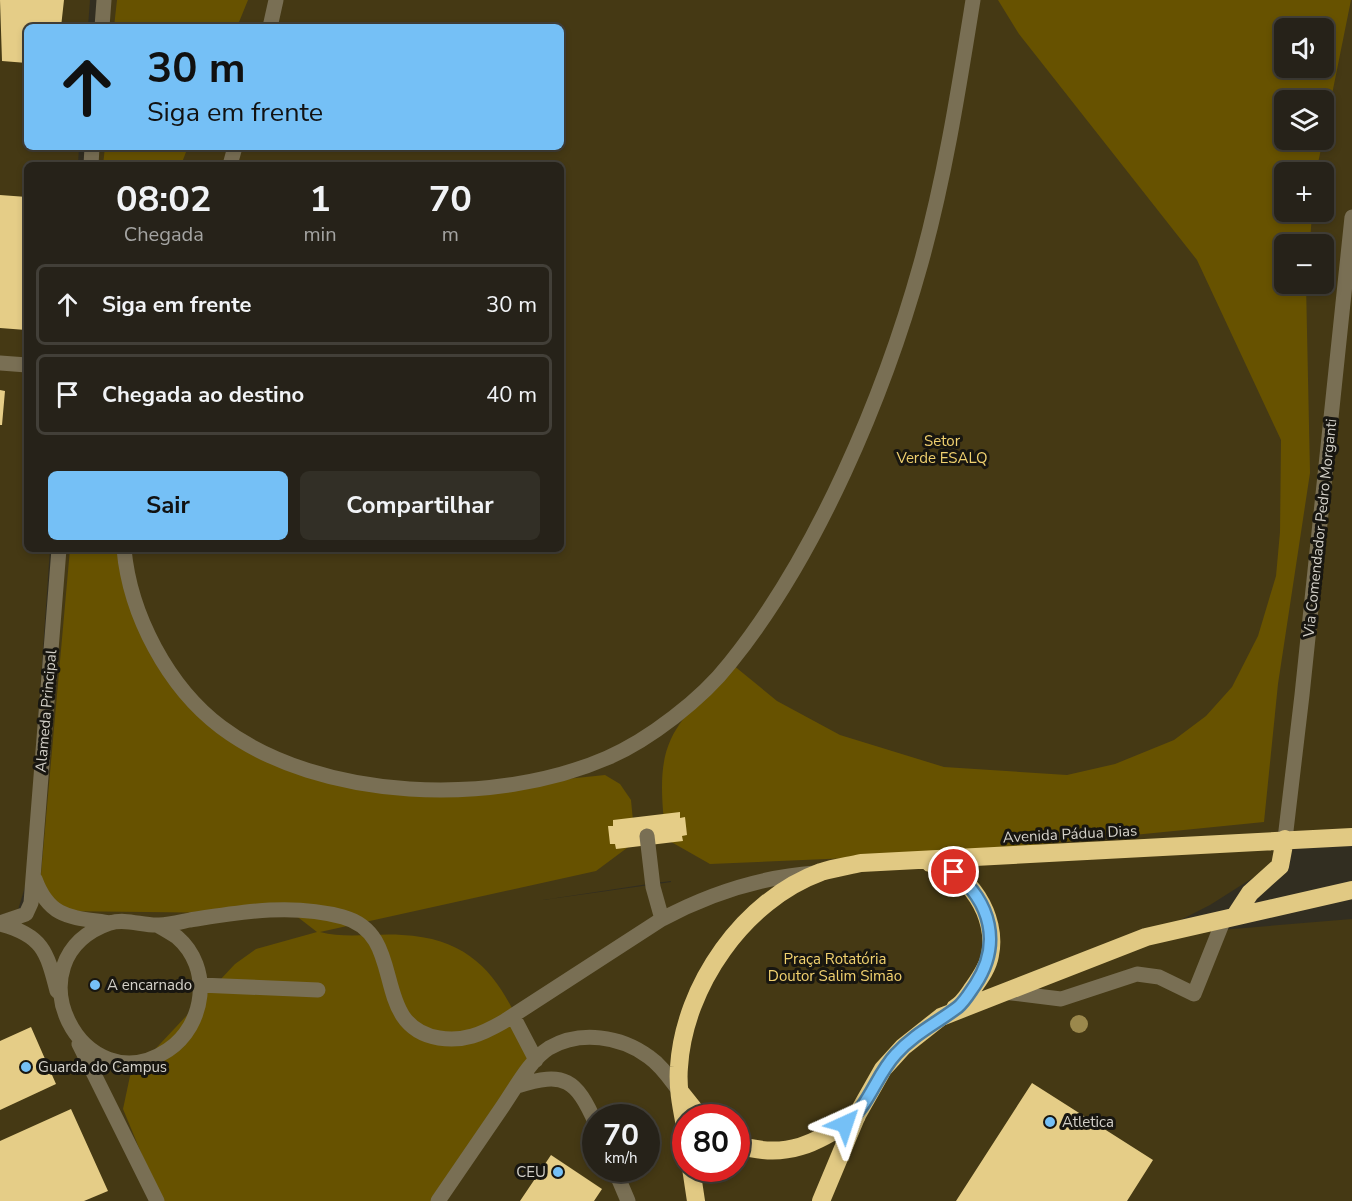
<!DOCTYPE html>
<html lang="pt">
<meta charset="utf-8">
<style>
:root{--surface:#262219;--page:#322f26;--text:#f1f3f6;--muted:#a4a4a2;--line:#423f38;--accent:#75c0f6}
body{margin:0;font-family:"Nunito Sans",sans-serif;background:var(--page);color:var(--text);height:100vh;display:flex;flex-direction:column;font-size:22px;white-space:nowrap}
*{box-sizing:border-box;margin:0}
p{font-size:20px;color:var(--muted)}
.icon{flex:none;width:33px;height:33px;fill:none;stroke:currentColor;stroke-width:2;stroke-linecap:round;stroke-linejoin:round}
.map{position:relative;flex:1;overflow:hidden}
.drawer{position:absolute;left:24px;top:162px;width:540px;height:390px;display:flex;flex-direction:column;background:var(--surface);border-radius:9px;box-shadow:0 3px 9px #0003,0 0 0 2px var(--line)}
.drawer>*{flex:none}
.guide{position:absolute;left:24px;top:24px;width:540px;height:126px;border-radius:9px;box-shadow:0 3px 9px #0003,0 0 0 2px var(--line);background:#75c0f6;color:#111;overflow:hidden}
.fabs{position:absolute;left:1274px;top:18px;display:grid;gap:12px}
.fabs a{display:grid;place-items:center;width:60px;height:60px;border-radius:9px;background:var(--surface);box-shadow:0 3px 9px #0003,0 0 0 2px var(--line);font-size:30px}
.speed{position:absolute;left:582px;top:1104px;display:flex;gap:12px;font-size:30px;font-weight:700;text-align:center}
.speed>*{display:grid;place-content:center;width:78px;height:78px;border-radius:50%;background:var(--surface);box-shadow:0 3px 9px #0003,0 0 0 2px var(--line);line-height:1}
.speed small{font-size:15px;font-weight:400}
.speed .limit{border:9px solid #d22;background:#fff;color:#111}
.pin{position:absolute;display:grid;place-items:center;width:51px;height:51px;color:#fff;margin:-26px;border:3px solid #fff;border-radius:50%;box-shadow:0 2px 6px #0007}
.me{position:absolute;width:66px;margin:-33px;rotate:42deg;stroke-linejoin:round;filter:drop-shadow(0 0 4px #0008)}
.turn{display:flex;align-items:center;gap:21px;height:126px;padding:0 24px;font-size:27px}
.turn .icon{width:78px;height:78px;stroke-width:2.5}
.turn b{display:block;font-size:42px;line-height:51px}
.eta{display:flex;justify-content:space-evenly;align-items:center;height:102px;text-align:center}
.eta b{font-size:36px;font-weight:700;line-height:42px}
.action{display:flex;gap:12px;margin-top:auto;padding:12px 24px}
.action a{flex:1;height:69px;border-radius:9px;background:var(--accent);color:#111;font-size:24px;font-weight:700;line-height:69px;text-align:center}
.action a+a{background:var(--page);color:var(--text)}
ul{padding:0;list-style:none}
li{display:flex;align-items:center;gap:18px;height:81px;margin:0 12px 9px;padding:0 12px;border:3px solid var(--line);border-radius:9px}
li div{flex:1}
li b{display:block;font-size:22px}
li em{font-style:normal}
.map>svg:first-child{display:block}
</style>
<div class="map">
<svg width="1352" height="1201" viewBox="0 0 1352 1201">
<rect width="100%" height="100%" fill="#322e21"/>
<!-- green -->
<path fill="#453914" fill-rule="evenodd" d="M0 0H90L88 27H27V147H79L78 165H27V549H50L27 880 18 910 0 915Z
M105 0H1352V832L1283 840 1278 862 1210 905 1149 936 1352 919V1201H0V922L25 913 62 549H561V165H93L94 147H561V27H103ZM1284 28H1323V68H1284ZM1284 100H1323V140H1284ZM1284 172H1323V212H1284ZM1284 244H1323V284H1284ZM671 881V882L543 900 655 883ZM596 1118H646V1168H596ZM686 1118H736V1168H686Z"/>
<!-- forest -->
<path fill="#675200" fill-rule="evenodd" d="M117 0H248L237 27H114Z
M998 0H1351L1323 139V100H1284V140H1323L1316 172H1284V212H1312L1310 244H1284V284H1306L1310 473 1278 684 1264 822 944 854 710 864 666 839C654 742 667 732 733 665L777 701 840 735 944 767 1067 775 1115 764 1174 740 1206 716 1232 687 1258 636 1276 576 1280 532 1281 440 1197 260 1019 34ZM1284 28H1323V68H1284Z
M105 147H188L181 165H103Z
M70 549H120L146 642 215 727 350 785 547 781 605 775 620 784 631 800 635 842 596 871 320 932C346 939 375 933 402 935 486 939 507 994 536 1060L438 1201H161L123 1109 130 1076 235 964 256 949 317 932 286 908 234 913 56 911 40 885Z"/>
<!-- building -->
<path fill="#e5cd87" d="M0 0H64L61 27H27V63L2 61Z
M0 195 27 197 26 330 0 328Z
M0 390 5 391 2 425H0Z
M680 812V818L685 817 687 835 682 836 683 841 616 849 615 844H610L608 826H613V820Z
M31 1027 56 1084 0 1110V1041Z
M1032 1083 1153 1160 1127 1201H956Z
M71 1109 108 1191 84 1201H0V1141Z
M551 1155 602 1189 594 1201H520Z"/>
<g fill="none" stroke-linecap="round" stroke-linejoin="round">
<!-- minor -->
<path stroke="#796f54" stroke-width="15" d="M102 27 104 0
M270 27 276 0
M91 165 92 147
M230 165 235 147
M0 363 27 365
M124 549C130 615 168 687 221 727 321 802 495 807 607 758 649 740 702 699 730 663 817 555 884 396 921 263 945 177 959 87 973 0
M647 836 653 887 662 919
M1285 839 1302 695 1352 217
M35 879C50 920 73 917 111 923
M0 923 26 914 31 903 59 549
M0 924C42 935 47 951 57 991
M157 925C164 929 171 933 177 937 213 968 205 1025 168 1050 83 1107 7 959 110 923 126 918 143 926 159 925 169 925 180 922 190 920 241 912 292 903 343 917 409 935 368 1026 439 1038 464 1042 482 1034 503 1022L662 919C711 893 760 877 815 873
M200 985 318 990
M1003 992 1061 999 1137 974 1159 977 1194 994 1224 919
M513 1016 536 1060
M79 1044 157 1201
M517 1086C565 1071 576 1079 596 1124
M614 1168 628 1201
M438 1201C460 1169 482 1137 503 1106 516 1087 530 1060 549 1048 580 1030 621 1036 649 1057 662 1066 670 1079 680 1092"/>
<!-- highway -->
<path stroke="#e1c983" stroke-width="18" d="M930 863C969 870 998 917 990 955 988 967 980 978 973 988 968 995 963 1004 955 1008
M1235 916 1250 893 1280 866 1285 839
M681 1093 701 1118
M686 1131C682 1110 677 1088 679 1067 684 986 744 900 821 872 834 868 848 866 861 863L1352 837
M736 1144C785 1161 818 1143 857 1116
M691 1168 696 1201
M821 1201 857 1115 883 1069 903 1047 941 1017 1146 937 1352 890"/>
</g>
<!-- trees -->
<circle fill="#9b884c" cx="1079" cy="1024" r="9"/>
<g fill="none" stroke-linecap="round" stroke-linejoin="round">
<defs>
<path id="route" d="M845 1124C869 1107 876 1075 896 1054 914 1034 937 1023 958 1007 965 1001 970 992 975 985 1002 944 991 902 954 872"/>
</defs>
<!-- route casing -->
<use href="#route" stroke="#4c7da0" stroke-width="15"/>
<!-- route -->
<use href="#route" stroke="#75c0f6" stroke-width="10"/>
</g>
<!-- markers -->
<g fill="#75c0f6" stroke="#181610" stroke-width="2">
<circle cx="95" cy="985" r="6"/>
<circle cx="26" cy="1067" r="6"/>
<circle cx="1050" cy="1122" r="6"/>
<circle cx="558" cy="1172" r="6"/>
</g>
<g text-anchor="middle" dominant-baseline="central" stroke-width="6" stroke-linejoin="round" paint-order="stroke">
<!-- park labels -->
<g font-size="15" fill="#f1d16f" stroke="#181610">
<text x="942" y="441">Setor<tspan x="942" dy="17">Verde ESALQ</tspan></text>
<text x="835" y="959">Praça Rotatória<tspan x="835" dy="17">Doutor Salim Simão</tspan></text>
</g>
<!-- street labels -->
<g font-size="15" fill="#d4d1c9" stroke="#181610">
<text transform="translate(1320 528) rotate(-84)">Via Comendador Pedro Morganti</text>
<text transform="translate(46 711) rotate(-85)">Alameda Principal</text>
<text transform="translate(1070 834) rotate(-3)">Avenida Pádua Dias</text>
</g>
<!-- poi labels -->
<g font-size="15" fill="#d4d1c9" stroke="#181610" text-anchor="start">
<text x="107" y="985">A encarnado</text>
<text x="38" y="1067">Guarda do Campus</text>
<text x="1062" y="1122">Atletica</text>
<text x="546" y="1172" text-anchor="end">CEU</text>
</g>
</g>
</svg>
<div class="fabs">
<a><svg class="icon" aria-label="sound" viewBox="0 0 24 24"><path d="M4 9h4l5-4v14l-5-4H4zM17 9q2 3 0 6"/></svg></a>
<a><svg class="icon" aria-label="layers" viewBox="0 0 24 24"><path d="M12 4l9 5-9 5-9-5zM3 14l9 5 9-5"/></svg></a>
<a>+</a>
<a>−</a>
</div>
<div class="speed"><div>70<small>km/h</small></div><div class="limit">80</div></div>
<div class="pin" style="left:954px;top:872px;background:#d93025"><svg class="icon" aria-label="arrive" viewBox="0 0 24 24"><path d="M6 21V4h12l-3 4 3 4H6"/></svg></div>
<svg class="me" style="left:845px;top:1124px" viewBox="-20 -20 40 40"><path d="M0-17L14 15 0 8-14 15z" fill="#75c0f6" stroke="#fff" stroke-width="4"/></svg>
<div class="guide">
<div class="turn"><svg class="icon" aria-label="ahead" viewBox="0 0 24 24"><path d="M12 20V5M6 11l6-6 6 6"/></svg><div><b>30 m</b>Siga em frente</div></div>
</div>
<section class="drawer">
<div class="eta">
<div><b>08:02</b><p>Chegada</p></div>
<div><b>1</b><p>min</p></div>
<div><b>70</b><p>m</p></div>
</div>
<ul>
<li><svg class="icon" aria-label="ahead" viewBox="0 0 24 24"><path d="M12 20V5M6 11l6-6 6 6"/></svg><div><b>Siga em frente</b></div><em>30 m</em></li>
<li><svg class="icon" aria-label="arrive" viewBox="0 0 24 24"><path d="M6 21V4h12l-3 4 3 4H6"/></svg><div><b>Chegada ao destino</b></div><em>40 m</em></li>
</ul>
<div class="action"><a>Sair</a><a>Compartilhar</a></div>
</section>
</div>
